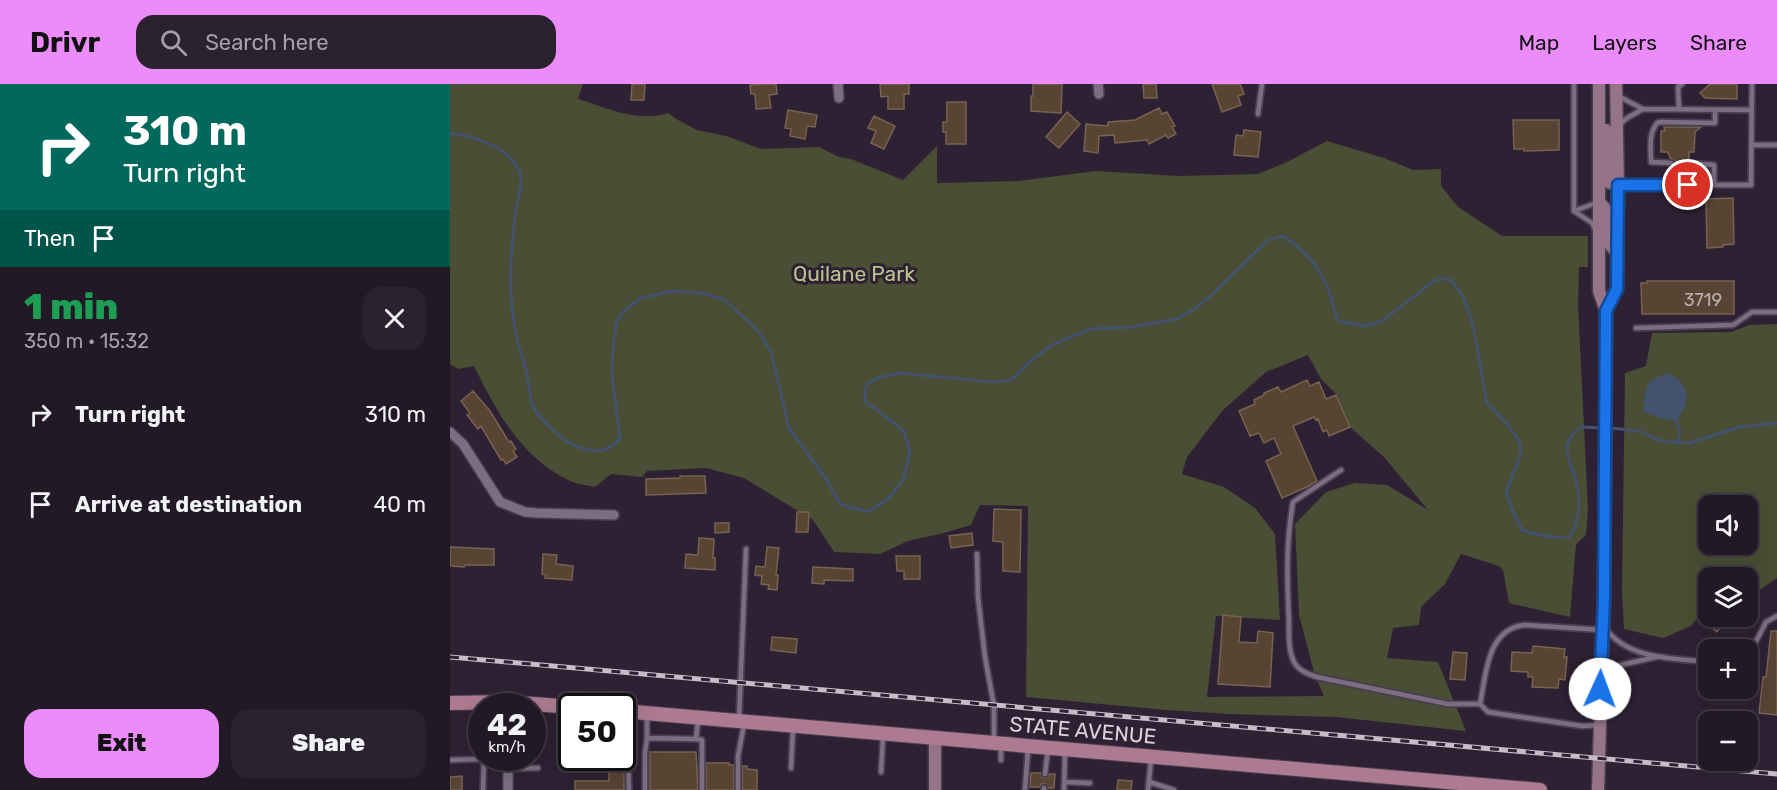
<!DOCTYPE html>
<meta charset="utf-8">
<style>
:root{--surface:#221927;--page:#2a222f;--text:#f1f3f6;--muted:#a2a0a7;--line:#3f3844;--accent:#ec8cfb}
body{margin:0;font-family:Rubik,sans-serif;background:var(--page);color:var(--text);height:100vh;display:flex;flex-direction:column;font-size:22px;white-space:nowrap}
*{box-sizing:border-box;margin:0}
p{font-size:20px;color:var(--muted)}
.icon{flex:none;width:33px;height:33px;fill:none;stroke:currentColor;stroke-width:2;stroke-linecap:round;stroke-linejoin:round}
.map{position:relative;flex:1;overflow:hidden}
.panel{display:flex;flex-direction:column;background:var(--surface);width:450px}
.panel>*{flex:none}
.top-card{background:#00695c;color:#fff;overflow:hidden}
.tools{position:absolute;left:1248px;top:411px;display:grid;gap:12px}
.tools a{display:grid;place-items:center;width:60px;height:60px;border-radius:12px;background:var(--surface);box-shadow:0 6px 24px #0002,0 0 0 2px var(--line);font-size:30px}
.speed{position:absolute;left:18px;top:609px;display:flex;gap:12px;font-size:30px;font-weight:700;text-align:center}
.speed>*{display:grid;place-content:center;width:78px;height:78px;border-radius:50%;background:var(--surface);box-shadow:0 6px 24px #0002,0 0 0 2px var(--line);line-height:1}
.speed small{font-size:15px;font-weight:400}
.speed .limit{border:3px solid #111;border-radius:9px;background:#fff;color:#111}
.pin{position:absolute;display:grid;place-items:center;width:51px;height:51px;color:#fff;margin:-26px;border:3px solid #fff;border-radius:50%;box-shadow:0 2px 6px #0007}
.me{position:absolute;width:66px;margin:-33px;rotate:2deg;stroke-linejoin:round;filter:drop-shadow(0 0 4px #0008)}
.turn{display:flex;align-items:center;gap:21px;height:126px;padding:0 24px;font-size:27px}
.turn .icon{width:78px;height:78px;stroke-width:2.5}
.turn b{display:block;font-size:42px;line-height:51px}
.then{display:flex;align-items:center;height:57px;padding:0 24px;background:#0003;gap:12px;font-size:22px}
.round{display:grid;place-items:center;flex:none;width:63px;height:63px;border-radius:18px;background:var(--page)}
.headline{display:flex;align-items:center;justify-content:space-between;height:102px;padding:0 24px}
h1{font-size:36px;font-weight:800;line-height:45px;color:#1e9e55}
.primary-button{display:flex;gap:12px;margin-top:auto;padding:12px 24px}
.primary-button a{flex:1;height:69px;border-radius:18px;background:var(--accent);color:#111;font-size:24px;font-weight:800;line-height:69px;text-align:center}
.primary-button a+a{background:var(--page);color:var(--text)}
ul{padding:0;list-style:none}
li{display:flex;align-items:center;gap:18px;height:90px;padding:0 24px}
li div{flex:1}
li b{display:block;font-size:22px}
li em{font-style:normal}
header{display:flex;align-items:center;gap:36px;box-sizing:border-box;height:84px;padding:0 30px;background:var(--accent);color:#111}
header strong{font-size:28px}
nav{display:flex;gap:33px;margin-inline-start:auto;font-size:21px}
.search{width:420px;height:54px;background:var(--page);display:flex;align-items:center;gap:15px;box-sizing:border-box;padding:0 21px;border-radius:18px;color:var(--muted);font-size:22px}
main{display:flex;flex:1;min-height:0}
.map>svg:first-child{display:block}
</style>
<header>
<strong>Drivr</strong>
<div class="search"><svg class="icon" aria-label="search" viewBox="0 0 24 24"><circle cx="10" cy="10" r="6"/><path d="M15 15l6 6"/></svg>Search here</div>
<nav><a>Map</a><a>Layers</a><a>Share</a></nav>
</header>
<main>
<section class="panel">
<div class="top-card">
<div class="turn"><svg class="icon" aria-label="right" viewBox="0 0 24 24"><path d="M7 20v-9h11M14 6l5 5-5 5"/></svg><div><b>310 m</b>Turn right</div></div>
<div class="then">Then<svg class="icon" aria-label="arrive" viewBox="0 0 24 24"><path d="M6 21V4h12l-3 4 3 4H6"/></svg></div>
</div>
<div class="headline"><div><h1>1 min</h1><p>350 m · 15:32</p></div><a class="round"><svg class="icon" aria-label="close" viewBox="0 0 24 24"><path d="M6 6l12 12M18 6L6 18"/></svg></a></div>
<ul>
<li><svg class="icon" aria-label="right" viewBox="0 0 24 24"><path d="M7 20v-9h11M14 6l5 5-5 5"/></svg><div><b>Turn right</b></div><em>310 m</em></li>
<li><svg class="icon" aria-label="arrive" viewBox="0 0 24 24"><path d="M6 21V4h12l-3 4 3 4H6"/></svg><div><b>Arrive at destination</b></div><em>40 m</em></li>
</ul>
<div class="primary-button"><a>Exit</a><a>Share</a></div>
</section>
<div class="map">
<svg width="1327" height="706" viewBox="0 0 1327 706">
<rect width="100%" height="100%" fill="#2e2134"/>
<!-- green -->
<path fill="#494e34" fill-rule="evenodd" d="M0 0H133L128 15C157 24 188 39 218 29L228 36 247 46 276 52 311 65 369 63 389 73 401 75 453 96 487 62V99L568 97 646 87 729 92 808 90 837 78 877 57 934 74 963 86 991 85V102L1008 123 1052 152H1138V183H1129L1128 220 1138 425 1136 451 1126 460 1120 533 1059 519 1053 486 1049 482 1011 470 995 500 971 523 969 541 943 544 937 574 988 578 1016 647 886 633 779 630 716 626 576 613 578 422 530 421 521 441 494 449 458 457 430 470 384 468 363 436 294 394 256 384 197 387 192 393 161 390 145 403C136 401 126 400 118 396 71 373 46 327 24 282L8 285 0 280ZM858 271 871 295 887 311 900 343 934 373 978 426 937 401 905 399 876 408 845 440 849 531 865 592 874 612 757 613 766 532 830 536 825 450 805 424 774 403 732 390 737 373 773 326 816 288Z
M1327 240V494L1298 514V494H1258V522L1241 542 1213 554 1174 545 1172 506 1175 289 1196 282 1202 249 1281 248 1299 241ZM1258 422H1298V460H1258Z"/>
<!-- water -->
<path fill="#44536d" d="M1217 289C1240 299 1242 318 1226 337L1211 334 1193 328 1195 310 1199 298Z"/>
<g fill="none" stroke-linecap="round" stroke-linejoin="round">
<!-- stream -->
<path stroke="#44536d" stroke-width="3" d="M0 49C25 53 57 61 69 87 74 99 68 112 66 123 64 141 62 160 61 178 60 202 61 227 66 251 68 263 73 274 76 286 78 297 79 311 83 322 89 334 113 358 126 362 145 369 157 370 170 354L162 291 163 262 167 237 176 225 191 214 223 207 252 209 275 216 308 247 321 268 339 344 376 395 390 420 418 428 438 415 453 396 460 369 454 347 415 317V307L417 300 428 294 450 289 542 298 561 296 580 277 604 260 640 245 681 243 727 235 743 226 759 213 818 156 834 152C856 168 871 184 880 210 883 220 884 228 889 237L914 242 932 237 984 197 995 194 1002 197 1013 212 1022 237 1037 319 1059 342 1069 357 1071 370 1056 408 1062 425 1072 446 1093 452 1118 454C1132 436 1131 412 1124 390 1120 379 1113 365 1120 354 1122 350 1127 346 1130 343L1153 344
M1226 337 1230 348 1228 359
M1160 344 1190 347 1210 357 1239 359 1290 343 1327 339"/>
</g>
<!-- building -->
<path fill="#574433" stroke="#776351" stroke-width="1.5" d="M182 0H195L194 16H181Z
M312 0H326L327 10 319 11 321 24 306 25 305 10H301L300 1Z
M430 0H459V10H454V25H438V12L431 13Z
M583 0H612L611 29 581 27V12H583Z
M693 0H706L707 14H694Z
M762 0H790L794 10 788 12 791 21 772 28Z
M1260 0H1287V15L1255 14 1250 9Z
M497 18H516V60H496V48H493V38H497Z
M709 24 712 30 717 28 725 42 722 43 726 50 718 54 716 51 699 60 697 56 665 59 664 51 649 52 648 69 634 67 636 40 658 42V38L685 36Z
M338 26 367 31 365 43 357 42 355 55 340 52 341 45 335 44Z
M617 28 630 40 609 64 596 53Z
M424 32 445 42 434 65 421 59 426 47 418 44Z
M1063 36H1109V66L1074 67V65H1064Z
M1214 43H1251L1245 48 1244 68H1239V75L1235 78V81L1239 84V89L1224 88 1222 83 1225 81V76L1220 74 1218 68H1211V47H1215Z
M794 46 811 48 808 73 784 71 786 51 793 52Z
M1283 114 1284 160 1273 161V163L1257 164 1256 115Z
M1197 197H1284V230H1192L1191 199H1197Z
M857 296 860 302 869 298 876 315 886 311 900 343 879 352 877 346 873 348 868 335 866 336 864 333 843 342 867 397 859 402 832 414 816 377 831 370 824 354 814 359 809 349 800 352 789 327 805 320 804 316 814 311V309L828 303 831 308Z
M23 307 40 327 59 358 61 357 66 365 63 367 67 373 56 380 53 375 51 376 31 342 28 345 17 331 20 329 11 317Z
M230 392H255L256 409 196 411V395L230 394Z
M544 425 571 426 570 488 553 487V458L543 457Z
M347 428H359L358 448H346Z
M265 439H279V448L265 449Z
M522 449 523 461 501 464 499 452Z
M249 454 264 455 263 474H265V486L235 484 236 470 248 471Z
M0 463 44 465V481H15L14 483 0 482Z
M317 463 329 464 326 491H328L327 506 318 505 319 501 311 500 312 492 305 491 306 482 315 483Z
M93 470 107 471 106 480 123 482 122 496 95 494 96 491 92 490Z
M446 472H470V495H454V487H447Z
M363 483 403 485V497L374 496V500L362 499Z
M773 531 791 533 789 558 807 559 808 547 823 549 820 603 768 600Z
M1247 532H1278L1267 548Z
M1321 547H1327V631L1309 629 1313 593H1316Z
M322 553 347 555 346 569 321 566Z
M1083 562 1115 565 1114 573H1117L1115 596 1109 595 1108 604 1082 603 1083 593H1078V588L1061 587 1062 568 1082 569Z
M1003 568 1017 569 1015 596 1000 595Z
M200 668H246L248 706H200Z
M159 675H174V706H125V697H159Z
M256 679H279V681H284V706H256Z
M292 682H297V685L307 686V706H292Z
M581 689H591L592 693 595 694 598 693 600 690H605L604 704H598L595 700H591L590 703H580Z
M12 692V706H0V693Z
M668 696 682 697 681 706H667Z"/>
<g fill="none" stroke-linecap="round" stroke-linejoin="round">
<defs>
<path id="lane" d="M1168 12 1193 25 1177 34 1169 41
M1193 25 1302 26
M1229 25 1228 3 1232 0
M808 30 812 0
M1302 61H1327
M1221 79 1201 78C1201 64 1198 51 1207 39L1211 38 1265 39V26
M1239 79 1264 81V101
M1168 101H1301L1302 0
M1238 121V101
M1124 127V0
M1145 145 1142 139 1124 127 1146 119
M1186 244 1283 241 1302 228H1327
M891 386 843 418C836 457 837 497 839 537 839 550 838 566 844 578 849 587 858 590 867 593L998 620H1030
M527 470 528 513 535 573 544 622V657
M1156 545C1179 576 1224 574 1258 578
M1298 573 1316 538 1327 532
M1154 588 1171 581 1206 573
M177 631 179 706
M197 631V654L246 655 248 637
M289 635 296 465
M1148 641 1132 642 1038 628 1030 620C1036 591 1037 544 1075 541L1153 546
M120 655 122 654
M246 655 252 656V706
M551 663V676
M0 676 34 675
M341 684 343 644
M58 685 88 684
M431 688 433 653
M595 690 598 665
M614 698 640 699
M699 698 724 706
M33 706 34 674
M195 706V669L197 654
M288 706V672L294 640
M575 706 578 665
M594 706V704
M614 706 615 668
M698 706 701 676"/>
<path id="street" d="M388 0 389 14
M648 0 649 10
M0 348 13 360 50 418 75 428 87 429 164 431
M58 674V706"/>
<path id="secondary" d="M1156 46 1158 61V98L1168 101
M1149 118 1158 128V158L1168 170
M1156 227 1167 205 1168 101 1166 0
M485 706V654
M1148 706 1154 514 1156 283V227L1149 207V0"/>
<path id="primary" d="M0 619 58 618 122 623
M172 627 1090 706"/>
</defs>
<!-- lane casing -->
<use href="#lane" stroke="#493e4e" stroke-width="8"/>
<!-- street casing -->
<use href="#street" stroke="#493e4e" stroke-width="12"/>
<!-- secondary casing -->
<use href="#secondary" stroke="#493e4e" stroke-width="15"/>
<!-- primary casing -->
<use href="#primary" stroke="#493e4e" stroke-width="16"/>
<!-- lane -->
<use href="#lane" stroke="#7c6d83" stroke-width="4.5"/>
<!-- street -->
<use href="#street" stroke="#7c6d83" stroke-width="9"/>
<!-- secondary -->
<use href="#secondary" stroke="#95748a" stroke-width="12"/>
<!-- primary -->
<use href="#primary" stroke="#ad7b91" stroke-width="14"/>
<defs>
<path id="rail" d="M0 573 1327 690"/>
</defs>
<!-- rail casing -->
<use href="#rail" stroke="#c7bdca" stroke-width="5"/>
<!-- rail -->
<use href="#rail" stroke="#2e2134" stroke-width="3" stroke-dasharray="9" stroke-linecap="butt"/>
</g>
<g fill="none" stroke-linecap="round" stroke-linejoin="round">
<defs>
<path id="route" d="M1150 605 1154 514 1156 227 1167 205 1168 101H1238"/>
</defs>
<!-- route casing -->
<use href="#route" stroke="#114b97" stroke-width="15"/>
<!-- route -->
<use href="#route" stroke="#1a73e8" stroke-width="10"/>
</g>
<g text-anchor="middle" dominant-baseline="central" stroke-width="6" stroke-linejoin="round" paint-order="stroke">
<!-- number labels -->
<g font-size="18" fill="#baaeb3">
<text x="1253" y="216">3719</text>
</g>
<!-- park labels -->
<g font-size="21" fill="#bac58d" stroke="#2e2134">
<text x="404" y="189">Quilane Park</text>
</g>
<!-- street labels -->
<g font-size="21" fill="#dbd2de" stroke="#2e2134">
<text transform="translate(633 646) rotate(5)">STATE AVENUE</text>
</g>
</g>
</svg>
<div class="tools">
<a><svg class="icon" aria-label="sound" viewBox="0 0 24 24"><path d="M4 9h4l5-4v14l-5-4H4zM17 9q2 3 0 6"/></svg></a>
<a><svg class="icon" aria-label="layers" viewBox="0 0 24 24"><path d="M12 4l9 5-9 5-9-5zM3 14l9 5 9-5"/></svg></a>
<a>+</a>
<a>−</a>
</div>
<div class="speed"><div>42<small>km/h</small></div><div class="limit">50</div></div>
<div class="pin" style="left:1238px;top:101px;background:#d93025"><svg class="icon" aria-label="arrive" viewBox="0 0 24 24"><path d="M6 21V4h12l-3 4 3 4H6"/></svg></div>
<svg class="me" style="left:1150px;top:605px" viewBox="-20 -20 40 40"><circle r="19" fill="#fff"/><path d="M0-13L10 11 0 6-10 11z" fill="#1a73e8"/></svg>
</div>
</main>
